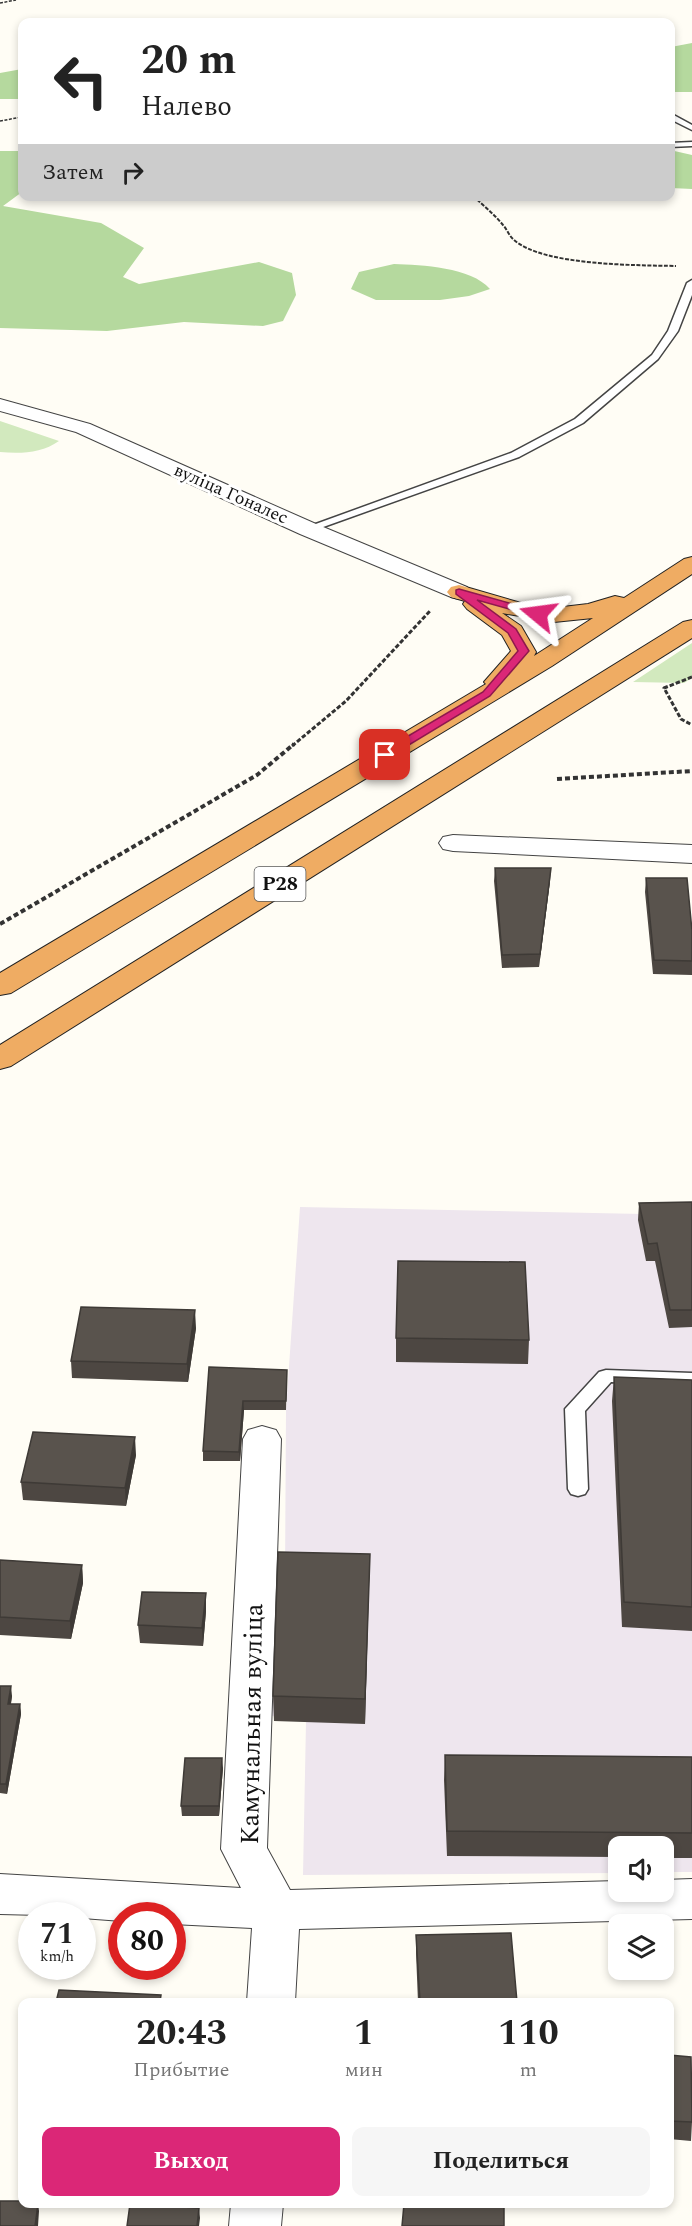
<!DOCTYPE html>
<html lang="ru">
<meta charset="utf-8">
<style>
:root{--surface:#fff;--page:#f6f6f6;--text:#222;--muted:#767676;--accent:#db2777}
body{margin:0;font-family:Spectral,serif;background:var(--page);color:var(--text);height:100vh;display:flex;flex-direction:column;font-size:22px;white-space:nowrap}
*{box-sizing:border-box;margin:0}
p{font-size:20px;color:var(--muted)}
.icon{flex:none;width:33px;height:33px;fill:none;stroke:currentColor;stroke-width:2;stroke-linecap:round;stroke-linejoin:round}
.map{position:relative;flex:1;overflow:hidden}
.drawer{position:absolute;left:18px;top:1998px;width:656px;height:210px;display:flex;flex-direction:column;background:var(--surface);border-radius:12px;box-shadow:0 3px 9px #0003}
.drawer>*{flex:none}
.hud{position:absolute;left:18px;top:18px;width:657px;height:183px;border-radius:12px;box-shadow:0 3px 9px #0003;background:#fff;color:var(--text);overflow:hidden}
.tools{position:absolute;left:608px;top:1836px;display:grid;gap:12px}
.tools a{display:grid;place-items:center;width:66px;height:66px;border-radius:12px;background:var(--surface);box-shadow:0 3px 9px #0003;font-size:30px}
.speed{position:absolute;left:18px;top:1902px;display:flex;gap:12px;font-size:30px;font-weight:700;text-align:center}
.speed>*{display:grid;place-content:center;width:78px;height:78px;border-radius:50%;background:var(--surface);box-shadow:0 3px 9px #0003;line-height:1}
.speed small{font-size:15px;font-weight:400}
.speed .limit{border:9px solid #d22;background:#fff;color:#111}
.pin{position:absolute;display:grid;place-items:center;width:51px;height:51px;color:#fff;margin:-26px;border-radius:12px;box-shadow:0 3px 9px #0006}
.me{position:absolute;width:66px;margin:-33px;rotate:286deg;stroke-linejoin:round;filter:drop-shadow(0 0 4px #0008)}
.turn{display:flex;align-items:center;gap:21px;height:126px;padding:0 24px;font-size:27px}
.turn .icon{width:78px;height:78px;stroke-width:2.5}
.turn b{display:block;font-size:42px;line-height:51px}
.then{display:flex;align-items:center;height:57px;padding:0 24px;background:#0003;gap:12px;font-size:22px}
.eta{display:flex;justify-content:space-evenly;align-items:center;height:102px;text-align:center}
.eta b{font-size:36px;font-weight:700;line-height:42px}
.primary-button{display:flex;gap:12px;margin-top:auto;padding:12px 24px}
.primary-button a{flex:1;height:69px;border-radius:12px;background:var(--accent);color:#fff;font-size:24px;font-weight:700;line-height:69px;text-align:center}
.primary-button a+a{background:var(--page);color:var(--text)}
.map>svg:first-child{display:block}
</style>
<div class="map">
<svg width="692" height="2226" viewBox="0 0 692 2226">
<rect width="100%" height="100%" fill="#fffdf5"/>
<!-- industrial -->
<path fill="#eee6ee" d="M300 1207 692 1215V1872H663V1846H618V1873L303 1875 306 1722 267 1715 285 1576 286 1410Z"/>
<!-- green -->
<path fill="#d2e9be" d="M0 421 59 441C42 453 21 454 0 452Z
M692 643V678L684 683 633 682Z"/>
<!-- forest -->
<path fill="#b5d99e" d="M692 43V92H671V47Z
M22 69V99H0V73Z
M670 150 692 155V189L671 188Z
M0 151H22V192L3 206 101 223 144 248 123 277 139 284 259 262 292 273 296 295 283 321 263 326 184 322 107 331 0 328Z
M394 264C422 265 471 267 490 289L469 296 440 300H376L351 289 359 272Z"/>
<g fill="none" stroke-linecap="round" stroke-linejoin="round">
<defs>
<path id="lane" d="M670 113 692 125V130L670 119Z
M692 142V146L670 147V143Z
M692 280V295L678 331 658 359 583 423 519 457 312 531H304L302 529 511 453 575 419 652 355 668 331 687 283Z
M606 1370 692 1373V1385L611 1382 585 1411 588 1489 585 1494 578 1496 571 1494 568 1489 565 1409 599 1372Z"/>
<path id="street" d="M0 399 90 424 316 524 467 587 471 592 467 597 459 599 451 597 300 534 76 432 0 411Z
M453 835 692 845V863L453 851 443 849 439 843 443 837Z
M262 1426 276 1430 281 1439 267 1848 290 1890 618 1881V1892H663V1880L692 1879V1919L299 1929 295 2002H247L252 1928 172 1924V1916H122V1921L82 1918V1916L0 1914V1874L241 1888 221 1849 243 1439 248 1430Z
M231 2204H283L281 2226H229Z"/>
<path id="highway" d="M692 557V574L552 666 11 993 0 995V973L486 684 484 682 511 651 502 635 467 609 463 604 465 601 451 597 447 592 451 587 459 585 521 603 554 608 588 604 615 596 624 598 684 559ZM502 613 554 622 593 618 534 656 536 652 521 626Z
M692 620V638L11 1066 0 1069V1045L683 622Z"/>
</defs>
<!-- lane casing -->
<use href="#lane" stroke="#444" stroke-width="3"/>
<!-- street casing -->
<use href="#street" stroke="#444" stroke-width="2"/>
<!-- highway casing -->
<use href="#highway" stroke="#222" stroke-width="2"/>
<!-- path-far3 -->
<path stroke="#333" stroke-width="1.5" stroke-dasharray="3 1.5" stroke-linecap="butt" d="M0 3 16 0
M0 121 22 117"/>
<!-- path-far2 -->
<path stroke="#333" stroke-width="2" stroke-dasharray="4 1.5" stroke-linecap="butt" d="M473 196C483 205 494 214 503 225 507 229 509 236 514 240 544 266 636 265 676 266"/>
<!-- path-far1 -->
<path stroke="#333" stroke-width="3" stroke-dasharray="4.5 2" stroke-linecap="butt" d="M692 677 664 688 681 719 692 725
M292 746 346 701 430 611"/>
<!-- path -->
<path stroke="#333" stroke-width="4" stroke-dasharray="5 3" stroke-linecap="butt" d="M557 779 692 771
M0 924 257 775 294 744"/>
<!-- lane -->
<use href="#lane" fill="#fff" fill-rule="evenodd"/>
<!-- street -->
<use href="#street" fill="#fff" fill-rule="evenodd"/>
<!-- highway -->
<use href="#highway" fill="#efac63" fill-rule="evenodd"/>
</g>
<!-- wall -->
<path fill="#4d4742" d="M495 868 550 881 539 967 502 968 494 881Z
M646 878 692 931V975L653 974 645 892Z
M692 1202V1327L669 1328 655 1261H646L638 1220 639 1203Z
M196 1328 188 1382 72 1378 71 1361Z
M396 1338 529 1340 528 1364 396 1362Z
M209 1367 287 1370 286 1410H244L240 1461H203V1451Z
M614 1377 692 1380V1631L622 1627 612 1401Z
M136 1455 126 1506 23 1500 21 1482Z
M370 1554 365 1724 274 1721 273 1696Z
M0 1560 82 1565 83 1583 71 1639 0 1635Z
M206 1593V1611L203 1646 140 1643 138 1625Z
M0 1686 12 1696 11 1704H20L21 1714 7 1794 0 1793Z
M445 1755 692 1757V1858H663V1846H618V1857L447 1856 444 1780Z
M223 1768 219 1816H182L181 1806Z
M416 1935 517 2002H418L416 1953Z
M669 2055 692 2122 691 2141 669 2139Z"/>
<!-- shaded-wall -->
<path fill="#3e3a36" d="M551 868 550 881 539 967 540 954Z
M195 1310 196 1328 188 1382 187 1364Z
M243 1401 244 1410 240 1461 239 1452Z
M135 1437 136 1455 126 1506 125 1488Z
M370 1554 369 1578 365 1724V1699Z
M82 1565 83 1583 71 1639 70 1621Z
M206 1593V1611L203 1646 202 1628Z
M11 1686 12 1696 9 1714 8 1704Z
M20 1704 21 1714 7 1794 6 1784Z
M222 1758 223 1768 219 1816V1806Z
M38 2204 39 2211 38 2226H35Z
M199 2208 200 2218 199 2226H197Z"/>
<!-- building -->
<path fill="#59534d" stroke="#3e3a36" stroke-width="1.5" d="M495 868H551L540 954 502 955Z
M646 878H687L692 931V961L654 960Z
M692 1202V1310H670L657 1243 648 1244 639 1203Z
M398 1261 525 1262 529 1340 396 1338Z
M81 1307 195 1310 187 1364 71 1361Z
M209 1367 287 1370 286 1401H243L239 1452 203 1451Z
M614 1377 692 1380V1607L624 1602Z
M33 1432 135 1437 125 1488 21 1482Z
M278 1552 370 1554 365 1699 273 1696Z
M0 1560 82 1565 70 1621 0 1617Z
M142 1592 206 1593 202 1628 138 1625Z
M0 1686H11L8 1704H20L6 1784H0Z
M445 1755 692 1757V1833L447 1831Z
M185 1758H222L219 1806H181Z
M511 1933 517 2002H420L416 1935Z
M59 1990 161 1995 160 2002H56Z
M669 2055 691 2057 692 2122 669 2121Z
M0 2201H22V2204H38L35 2226H0Z
M130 2204 199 2208 197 2226H127Z
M404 2204H504V2226H402Z"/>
<!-- route -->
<path fill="#db2777" stroke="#8e194d" stroke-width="1.5" d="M459 589 541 612 543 614 538 617 477 600 516 629 529 651 490 696 389 757H381V752L483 692 518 651 508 633 456 594V590Z"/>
<g text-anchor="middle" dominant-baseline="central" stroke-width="6" stroke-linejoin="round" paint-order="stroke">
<!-- far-street labels -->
<g font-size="18" fill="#111" stroke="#fff">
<text transform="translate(231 494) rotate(24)">вуліца Гоналес</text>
</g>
<!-- shield labels -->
<rect fill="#fff" stroke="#585858" stroke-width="1.5" x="254.5" y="867" width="51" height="34" rx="4.5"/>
<g font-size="20" font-weight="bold" fill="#111">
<text x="280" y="884">Р28</text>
</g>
<!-- near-street labels -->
<g font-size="26" fill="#111" stroke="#fff">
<text transform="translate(252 1724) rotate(-89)">Камунальная вуліца</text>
</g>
</g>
</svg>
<div class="tools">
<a><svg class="icon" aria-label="sound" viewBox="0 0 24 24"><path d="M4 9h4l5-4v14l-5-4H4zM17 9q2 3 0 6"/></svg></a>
<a><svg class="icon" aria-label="layers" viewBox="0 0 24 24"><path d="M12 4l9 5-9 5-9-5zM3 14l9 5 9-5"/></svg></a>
</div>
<div class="speed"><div>71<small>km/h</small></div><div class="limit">80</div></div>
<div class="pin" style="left:385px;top:755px;background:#d93025"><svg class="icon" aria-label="arrive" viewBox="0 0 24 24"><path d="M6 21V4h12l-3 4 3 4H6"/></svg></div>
<svg class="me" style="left:538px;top:614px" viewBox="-20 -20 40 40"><path d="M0-17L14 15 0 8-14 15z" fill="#db2777" stroke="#fff" stroke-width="4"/></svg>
<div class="hud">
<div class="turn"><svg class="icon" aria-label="left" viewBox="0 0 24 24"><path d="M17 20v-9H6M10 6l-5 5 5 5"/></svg><div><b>20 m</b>Налево</div></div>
<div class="then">Затем<svg class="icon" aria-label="right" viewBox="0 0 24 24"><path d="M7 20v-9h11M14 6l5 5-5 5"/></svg></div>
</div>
<section class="drawer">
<div class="eta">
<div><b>20:43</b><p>Прибытие</p></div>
<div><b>1</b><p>мин</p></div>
<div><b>110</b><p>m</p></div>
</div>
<div class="primary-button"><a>Выход</a><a>Поделиться</a></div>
</section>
</div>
